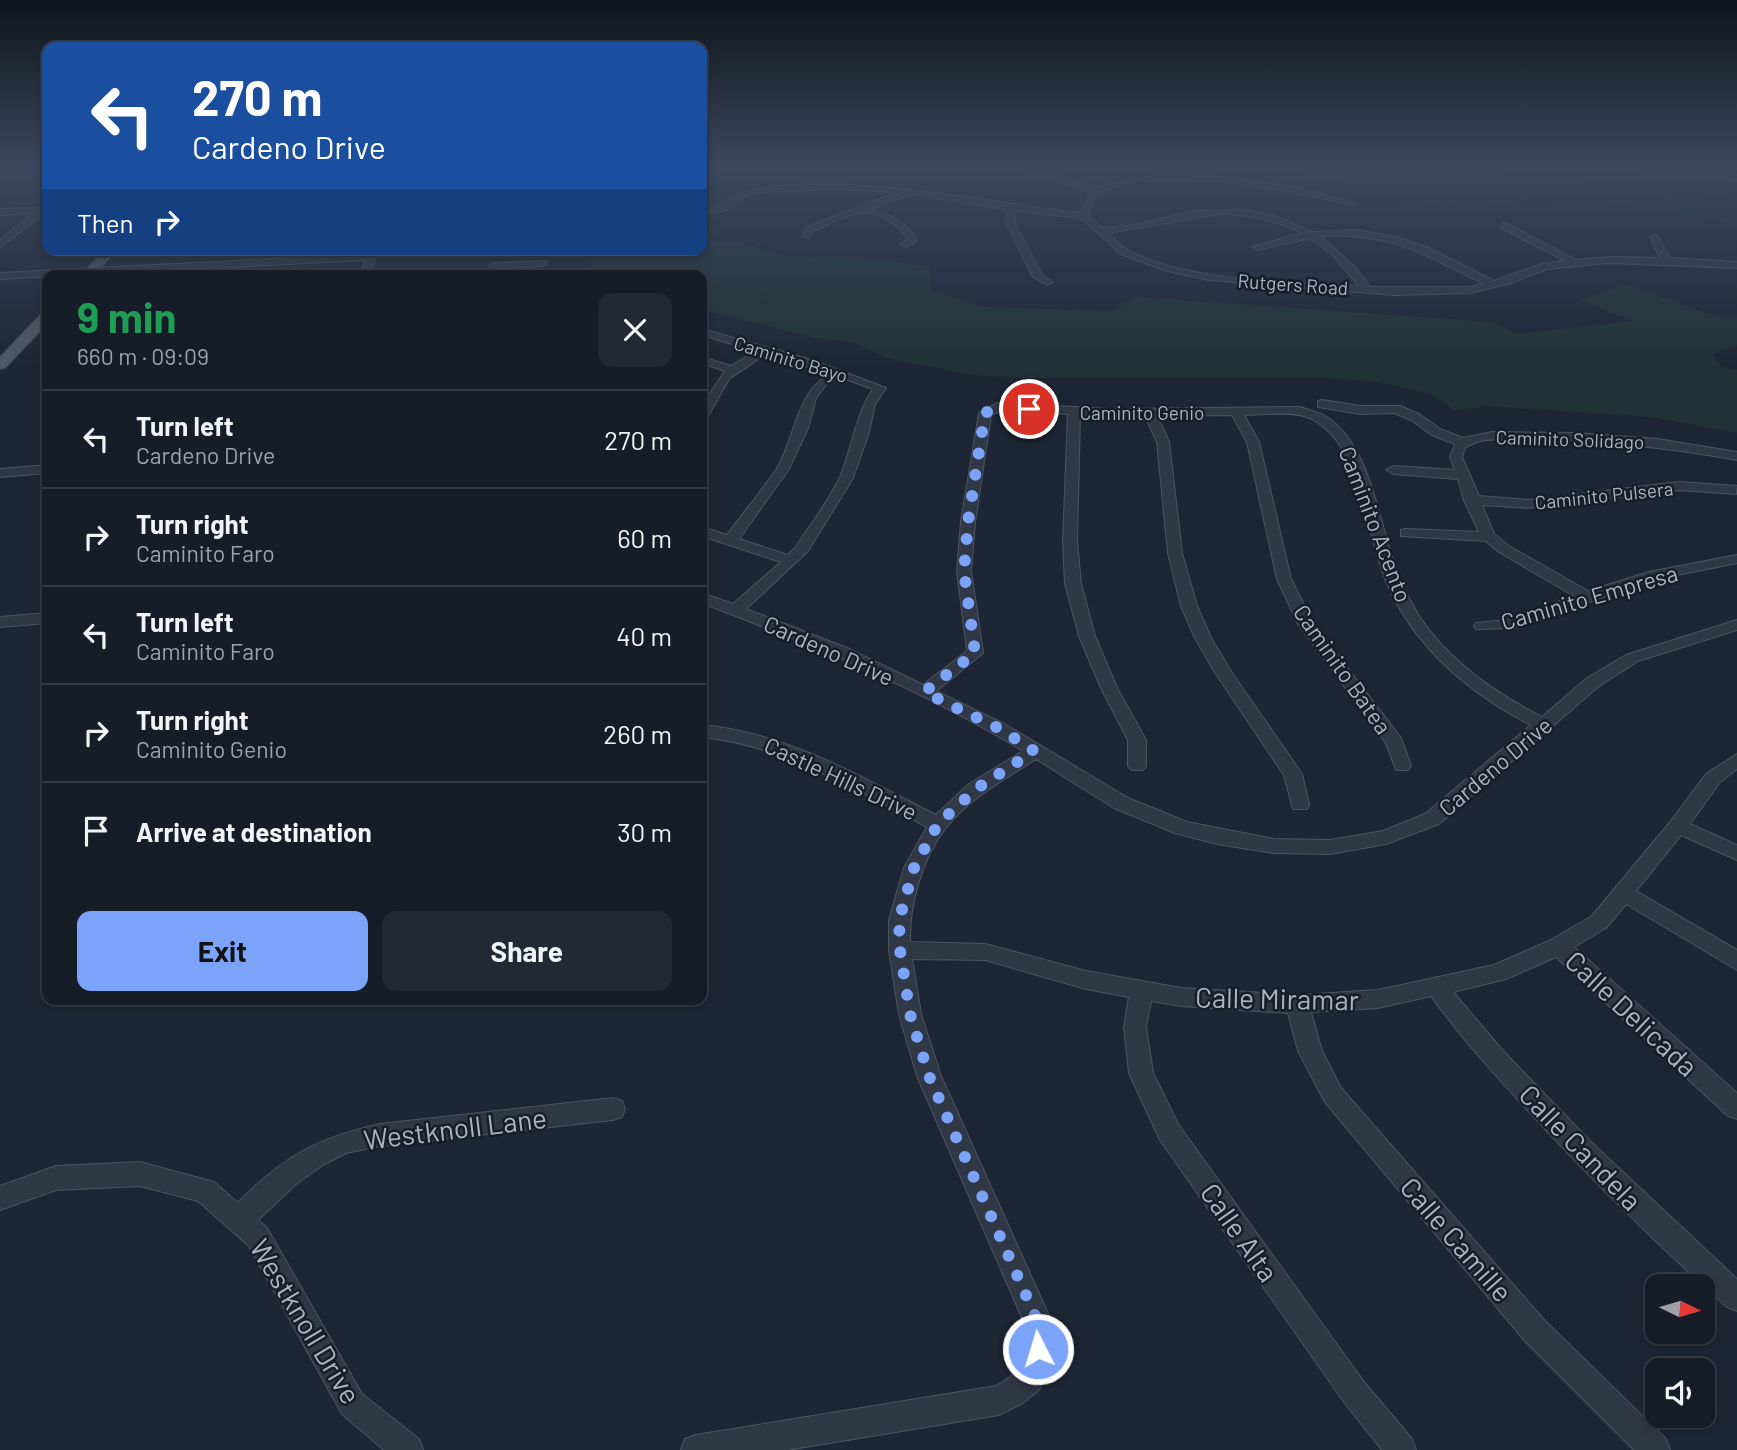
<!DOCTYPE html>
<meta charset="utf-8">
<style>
:root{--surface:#161c28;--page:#232934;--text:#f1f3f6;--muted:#9ea1a8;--line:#353a45;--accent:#7aa3f9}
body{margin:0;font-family:Barlow,sans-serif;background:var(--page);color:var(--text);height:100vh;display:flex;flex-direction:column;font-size:26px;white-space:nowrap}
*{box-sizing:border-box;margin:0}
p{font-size:23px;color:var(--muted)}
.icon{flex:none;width:38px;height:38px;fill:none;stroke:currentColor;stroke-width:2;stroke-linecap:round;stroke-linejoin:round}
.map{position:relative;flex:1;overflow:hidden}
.panel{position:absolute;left:42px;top:270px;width:665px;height:735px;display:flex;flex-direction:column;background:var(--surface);border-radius:14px;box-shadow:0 4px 10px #0003,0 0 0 2px var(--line)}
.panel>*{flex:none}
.hud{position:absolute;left:42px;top:42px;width:665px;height:214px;border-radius:14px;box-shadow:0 4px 10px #0003,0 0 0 2px var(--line);background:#1a4fa0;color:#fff;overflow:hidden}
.needle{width:46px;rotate:95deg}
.tools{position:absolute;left:1645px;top:1274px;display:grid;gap:14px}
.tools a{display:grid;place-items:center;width:70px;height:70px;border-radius:14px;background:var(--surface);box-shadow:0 4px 10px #0003,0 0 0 2px var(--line);font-size:35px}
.pin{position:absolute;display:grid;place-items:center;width:60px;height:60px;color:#fff;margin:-30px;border:4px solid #fff;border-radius:50%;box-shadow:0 2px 7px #0007}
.me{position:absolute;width:77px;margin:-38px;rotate:355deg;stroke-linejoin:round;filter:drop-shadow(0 0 5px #0008)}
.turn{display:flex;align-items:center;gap:24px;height:147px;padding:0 35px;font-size:32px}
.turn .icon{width:91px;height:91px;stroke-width:2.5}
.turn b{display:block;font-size:49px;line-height:60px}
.then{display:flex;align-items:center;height:66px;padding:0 35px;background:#0003;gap:14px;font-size:26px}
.round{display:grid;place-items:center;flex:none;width:74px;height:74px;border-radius:14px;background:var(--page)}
.overview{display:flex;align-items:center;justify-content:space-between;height:119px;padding:0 35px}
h1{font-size:42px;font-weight:700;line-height:52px;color:#1e9e55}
.cta{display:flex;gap:14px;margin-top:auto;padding:14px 35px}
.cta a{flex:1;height:80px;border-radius:14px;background:var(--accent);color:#111;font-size:28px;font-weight:700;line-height:80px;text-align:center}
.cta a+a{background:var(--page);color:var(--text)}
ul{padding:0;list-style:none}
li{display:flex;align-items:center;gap:21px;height:98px;padding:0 35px;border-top:2px solid var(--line)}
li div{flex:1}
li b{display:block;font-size:26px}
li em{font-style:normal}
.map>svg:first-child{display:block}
</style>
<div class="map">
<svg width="1737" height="1450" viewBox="0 0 1737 1450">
<rect width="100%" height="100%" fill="#1e2635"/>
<!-- green -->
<path fill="#203236" d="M1214 165H1406L1421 174 1507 175 1663 192 1668 197 1728 202 1731 197H1737V225L1671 212 1530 199 1503 209 1475 202 1443 209 1414 205 1375 192 1304 176Z
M702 240 742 243 785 256 864 258 927 266 931 272 930 290 980 307 1112 311 1136 297 1493 322 1518 334 1633 321 1581 300 1625 284 1718 317H1737V345L1712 354 1722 367 1737 370V433L1651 417 1486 406 1456 411 1431 394 1372 381 1316 378H1021L974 375 889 359 855 343 806 336 704 310 702 309V275H588L591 255 571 250H702Z"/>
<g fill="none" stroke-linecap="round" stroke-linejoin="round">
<defs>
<path id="minor" d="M704 165H724L702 170V166Z
M1010 165H1023L1097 188 1124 181 1155 176 1224 177 1294 187 1356 203 1352 205C1299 192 1140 160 1096 196L1087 215 1102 228 1135 225 1194 211 1244 210 1272 215 1312 232 1357 230 1400 238 1429 248 1494 281 1542 264 1565 261 1500 227 1503 222 1576 260 1608 257 1660 258 1650 237 1654 234 1658 237 1670 258 1737 262V268L1608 263 1547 269 1511 283 1470 293 1395 295 1209 280 1167 271 1121 254 1081 218 1015 211 1014 222 1042 275 1053 282 1048 285 1033 277 1006 222 1007 210 910 194 870 210C891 215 907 221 917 241L905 247 900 244 908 240C901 225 878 211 861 213 846 214 828 225 813 231L809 238 802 236 807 227 899 192 835 189 760 192 745 196 724 211 702 213V209C727 206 735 191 761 188 868 175 974 201 1080 213L1091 192ZM1219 214C1249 215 1275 219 1302 233L1252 247 1257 250 1309 238 1331 253 1359 286C1289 281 1191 283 1129 251 1121 247 1114 239 1108 233ZM1320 236C1391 232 1423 254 1484 284L1470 287H1370L1355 267Z
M1594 165H1626L1737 176V180Z
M47 169V173L0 175V171Z
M47 203V212L0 247V240L33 213 0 215V209L40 208Z
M370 250H379L369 275H359L366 260 0 279V273L368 254Z
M545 261 547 263 542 266 494 269 489 266 494 263Z
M702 329 815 361 886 388 875 404 869 432 853 478 808 551 746 609 847 648 923 685 967 651 957 571 961 522 979 413 997 403 1111 409 1300 407C1308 410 1318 412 1325 416 1369 442 1378 518 1394 563 1400 581 1409 599 1419 616 1448 660 1495 693 1542 717L1587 678 1626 655 1737 620V630L1638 661 1599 686 1439 824 1386 844 1330 854 1274 853 1217 844 1175 833 1114 808 1036 759C1005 779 968 799 945 829 922 859 909 905 910 942L985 944 1086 971 1181 988 1299 995 1378 990 1494 965 1551 940 1592 916 1671 821 1706 774 1737 754V769L1720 782 1690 824 1737 845V860L1681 835 1636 891 1737 950V970L1626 904 1606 928 1574 947 1737 1093V1119L1728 1116 1556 957 1506 979 1453 992 1504 1052 1592 1143 1737 1279V1311L1727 1307C1659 1246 1594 1182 1532 1115 1497 1077 1462 1039 1431 996L1378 1008 1311 1012 1322 1051 1341 1088 1545 1321 1666 1439 1670 1450H1634L1525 1341 1325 1102 1298 1051 1288 1013 1181 1006 1151 1001 1146 1027 1153 1073 1178 1124 1364 1382 1412 1439 1416 1450H1382L1344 1402 1160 1140 1129 1073 1124 1027 1129 997 1086 989 985 960 912 959 921 1014 941 1076 1054 1327 1050 1363 1039 1390 1023 1403 999 1415 787 1450H681L685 1439 696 1435 996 1386C1025 1371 1023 1357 1026 1327L917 1076 899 1014 889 950V920L904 868 927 827C854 789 785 746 702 737V725C788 733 861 777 936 815L969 784 1023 751C922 689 812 645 702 603V593L733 604 781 562 702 536V527L727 535C743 513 761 492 776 470 796 438 795 393 830 374L766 354 729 379 708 416 702 420V405L725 371 702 363V357L731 366 756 351 702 335ZM840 377 873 389C856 414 852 447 841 475 830 500 810 525 795 548L788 555 739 539 789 469 808 428 816 398 826 385ZM999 411 1068 414 1063 541 1065 584 1079 636 1101 688 1128 740V766L1131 770H1143L1146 766V740L1117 688 1095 636 1081 584 1077 541 1080 415 1145 416 1157 442 1168 553 1181 606 1195 638 1216 674 1284 775 1293 809H1307L1309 804 1302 774 1232 673 1211 638 1197 606 1182 553 1169 442 1157 416 1232 415 1247 442 1277 579 1298 624 1386 743 1396 770H1408L1411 766 1401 738 1313 623 1291 579 1259 442 1244 415C1266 415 1298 409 1317 422 1363 451 1366 534 1386 581 1414 647 1469 693 1531 725L1425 814 1383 831 1330 840 1274 839 1187 822 1128 798 1006 725 936 691 983 653 971 571 975 522 991 415Z
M1322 400 1361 406H1400L1419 414 1440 429 1463 438 1492 432 1576 433 1657 439 1737 452V460C1666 447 1595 440 1522 440 1503 440 1482 436 1465 448L1462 457 1479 496 1528 500 1679 482 1737 486 1736 494 1679 490 1528 508 1482 505 1494 534 1509 546 1588 591 1649 572 1737 555V563L1652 580 1515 628 1476 629 1474 626 1476 623 1507 620 1574 596 1499 552 1486 541 1401 536V530L1406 529 1479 532 1464 500 1458 479 1393 474 1386 470 1393 466 1455 470 1450 457 1455 444 1432 435 1411 420 1394 413 1361 414 1318 407V401Z
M47 465V473L0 477V469Z
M47 613V623L0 627V617Z
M613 1098 622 1101 625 1109 622 1117 613 1120 380 1146 346 1153 323 1165 296 1184 258 1220 267 1228 362 1394 419 1439 423 1450H384L342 1414 249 1246 198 1201 140 1186 56 1190 0 1210V1186L56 1166 140 1162 214 1182 238 1203C283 1156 318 1138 380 1124Z"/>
<path id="major" d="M104 250H117L94 275H81Z
M47 312V324L5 368 0 369V357L42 313Z"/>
</defs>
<!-- minor casing -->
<use href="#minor" stroke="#4c5361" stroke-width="2"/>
<!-- major casing -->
<use href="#major" stroke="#3b424f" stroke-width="2"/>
<!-- minor -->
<use href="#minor" fill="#313845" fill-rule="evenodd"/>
<!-- major -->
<use href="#major" fill="#4f5766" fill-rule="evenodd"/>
</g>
<!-- sky -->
<linearGradient id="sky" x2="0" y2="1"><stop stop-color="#10151d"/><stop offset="0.45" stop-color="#3b475c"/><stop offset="1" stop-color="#3b475c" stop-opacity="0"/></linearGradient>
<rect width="1737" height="368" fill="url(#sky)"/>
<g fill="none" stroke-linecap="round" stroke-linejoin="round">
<!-- route -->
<path stroke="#7aa3f9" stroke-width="12" stroke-dasharray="0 21.6" d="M1029 409 997 407 985 413 968 522 964 571 975 653 924 692 1000 729 1034 751 976 789 938 824 914 868 899 920 900 950 910 1014 929 1076 1040 1327 1038 1349"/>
</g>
<g text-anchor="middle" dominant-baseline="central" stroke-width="5" stroke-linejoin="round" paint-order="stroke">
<!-- far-street labels -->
<g font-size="19" fill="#abb3c3" stroke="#171e2a">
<text transform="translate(1293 284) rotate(4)">Rutgers Road</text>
<text transform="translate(791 359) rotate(17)">Caminito Bayo</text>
<text x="1142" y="412">Caminito Genio</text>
<text transform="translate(1570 439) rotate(2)">Caminito Solidago</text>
<text transform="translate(1604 495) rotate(-6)">Caminito Pulsera</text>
</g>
<!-- street labels -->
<g font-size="23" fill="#abb3c3" stroke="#171e2a">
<text transform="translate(1376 524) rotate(69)">Caminito Acento</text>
<text transform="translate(1589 597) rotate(-16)">Caminito Empresa</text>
<text transform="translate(829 650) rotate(24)">Cardeno Drive</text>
<text transform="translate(1343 669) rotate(55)">Caminito Batea</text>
<text transform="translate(1495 766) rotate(-40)">Cardeno Drive</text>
<text transform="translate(841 778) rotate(25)">Castle Hills Drive</text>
</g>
<!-- near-street labels -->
<g font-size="28" fill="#abb3c3" stroke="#171e2a">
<text transform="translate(1277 998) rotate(1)">Calle Miramar</text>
<text transform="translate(1632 1013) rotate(43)">Calle Delicada</text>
<text transform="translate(455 1128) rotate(-7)">Westknoll Lane</text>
<text transform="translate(1581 1147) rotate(46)">Calle Candela</text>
<text transform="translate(1240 1232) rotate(55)">Calle Alta</text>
<text transform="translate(1457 1239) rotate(49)">Calle Camille</text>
<text transform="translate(306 1321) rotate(59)">Westknoll Drive</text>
</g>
</g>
</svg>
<div class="tools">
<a><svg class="needle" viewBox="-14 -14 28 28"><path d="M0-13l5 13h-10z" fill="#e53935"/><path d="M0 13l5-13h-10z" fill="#9ea1a8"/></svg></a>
<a><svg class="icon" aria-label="sound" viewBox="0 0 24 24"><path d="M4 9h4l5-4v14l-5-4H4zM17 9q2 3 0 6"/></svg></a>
</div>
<div class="pin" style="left:1029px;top:409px;background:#d93025"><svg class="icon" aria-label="arrive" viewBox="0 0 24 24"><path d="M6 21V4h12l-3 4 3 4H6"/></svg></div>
<svg class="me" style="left:1038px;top:1349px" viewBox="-20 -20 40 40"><circle r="17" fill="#7aa3f9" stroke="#fff" stroke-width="3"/><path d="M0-11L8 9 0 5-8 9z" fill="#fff"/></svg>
<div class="hud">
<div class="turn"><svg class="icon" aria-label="left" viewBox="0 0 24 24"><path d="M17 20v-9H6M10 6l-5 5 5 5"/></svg><div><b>270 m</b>Cardeno Drive</div></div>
<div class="then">Then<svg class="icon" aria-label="right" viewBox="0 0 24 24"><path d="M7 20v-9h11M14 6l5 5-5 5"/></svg></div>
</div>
<section class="panel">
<div class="overview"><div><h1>9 min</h1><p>660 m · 09:09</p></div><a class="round"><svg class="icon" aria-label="close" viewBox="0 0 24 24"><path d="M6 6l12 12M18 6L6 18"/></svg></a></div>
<ul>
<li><svg class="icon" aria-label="left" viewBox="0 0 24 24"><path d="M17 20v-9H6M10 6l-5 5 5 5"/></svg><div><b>Turn left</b><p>Cardeno Drive</p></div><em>270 m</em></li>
<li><svg class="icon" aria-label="right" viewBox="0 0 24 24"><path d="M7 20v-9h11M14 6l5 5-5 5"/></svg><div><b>Turn right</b><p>Caminito Faro</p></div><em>60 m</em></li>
<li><svg class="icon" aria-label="left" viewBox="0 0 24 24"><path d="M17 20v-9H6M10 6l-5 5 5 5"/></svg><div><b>Turn left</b><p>Caminito Faro</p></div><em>40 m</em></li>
<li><svg class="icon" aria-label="right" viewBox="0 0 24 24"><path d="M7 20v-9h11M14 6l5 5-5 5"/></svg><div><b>Turn right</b><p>Caminito Genio</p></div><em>260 m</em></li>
<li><svg class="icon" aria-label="arrive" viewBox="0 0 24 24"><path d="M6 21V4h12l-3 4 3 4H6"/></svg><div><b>Arrive at destination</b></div><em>30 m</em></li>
</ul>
<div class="cta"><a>Exit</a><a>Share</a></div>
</section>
</div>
